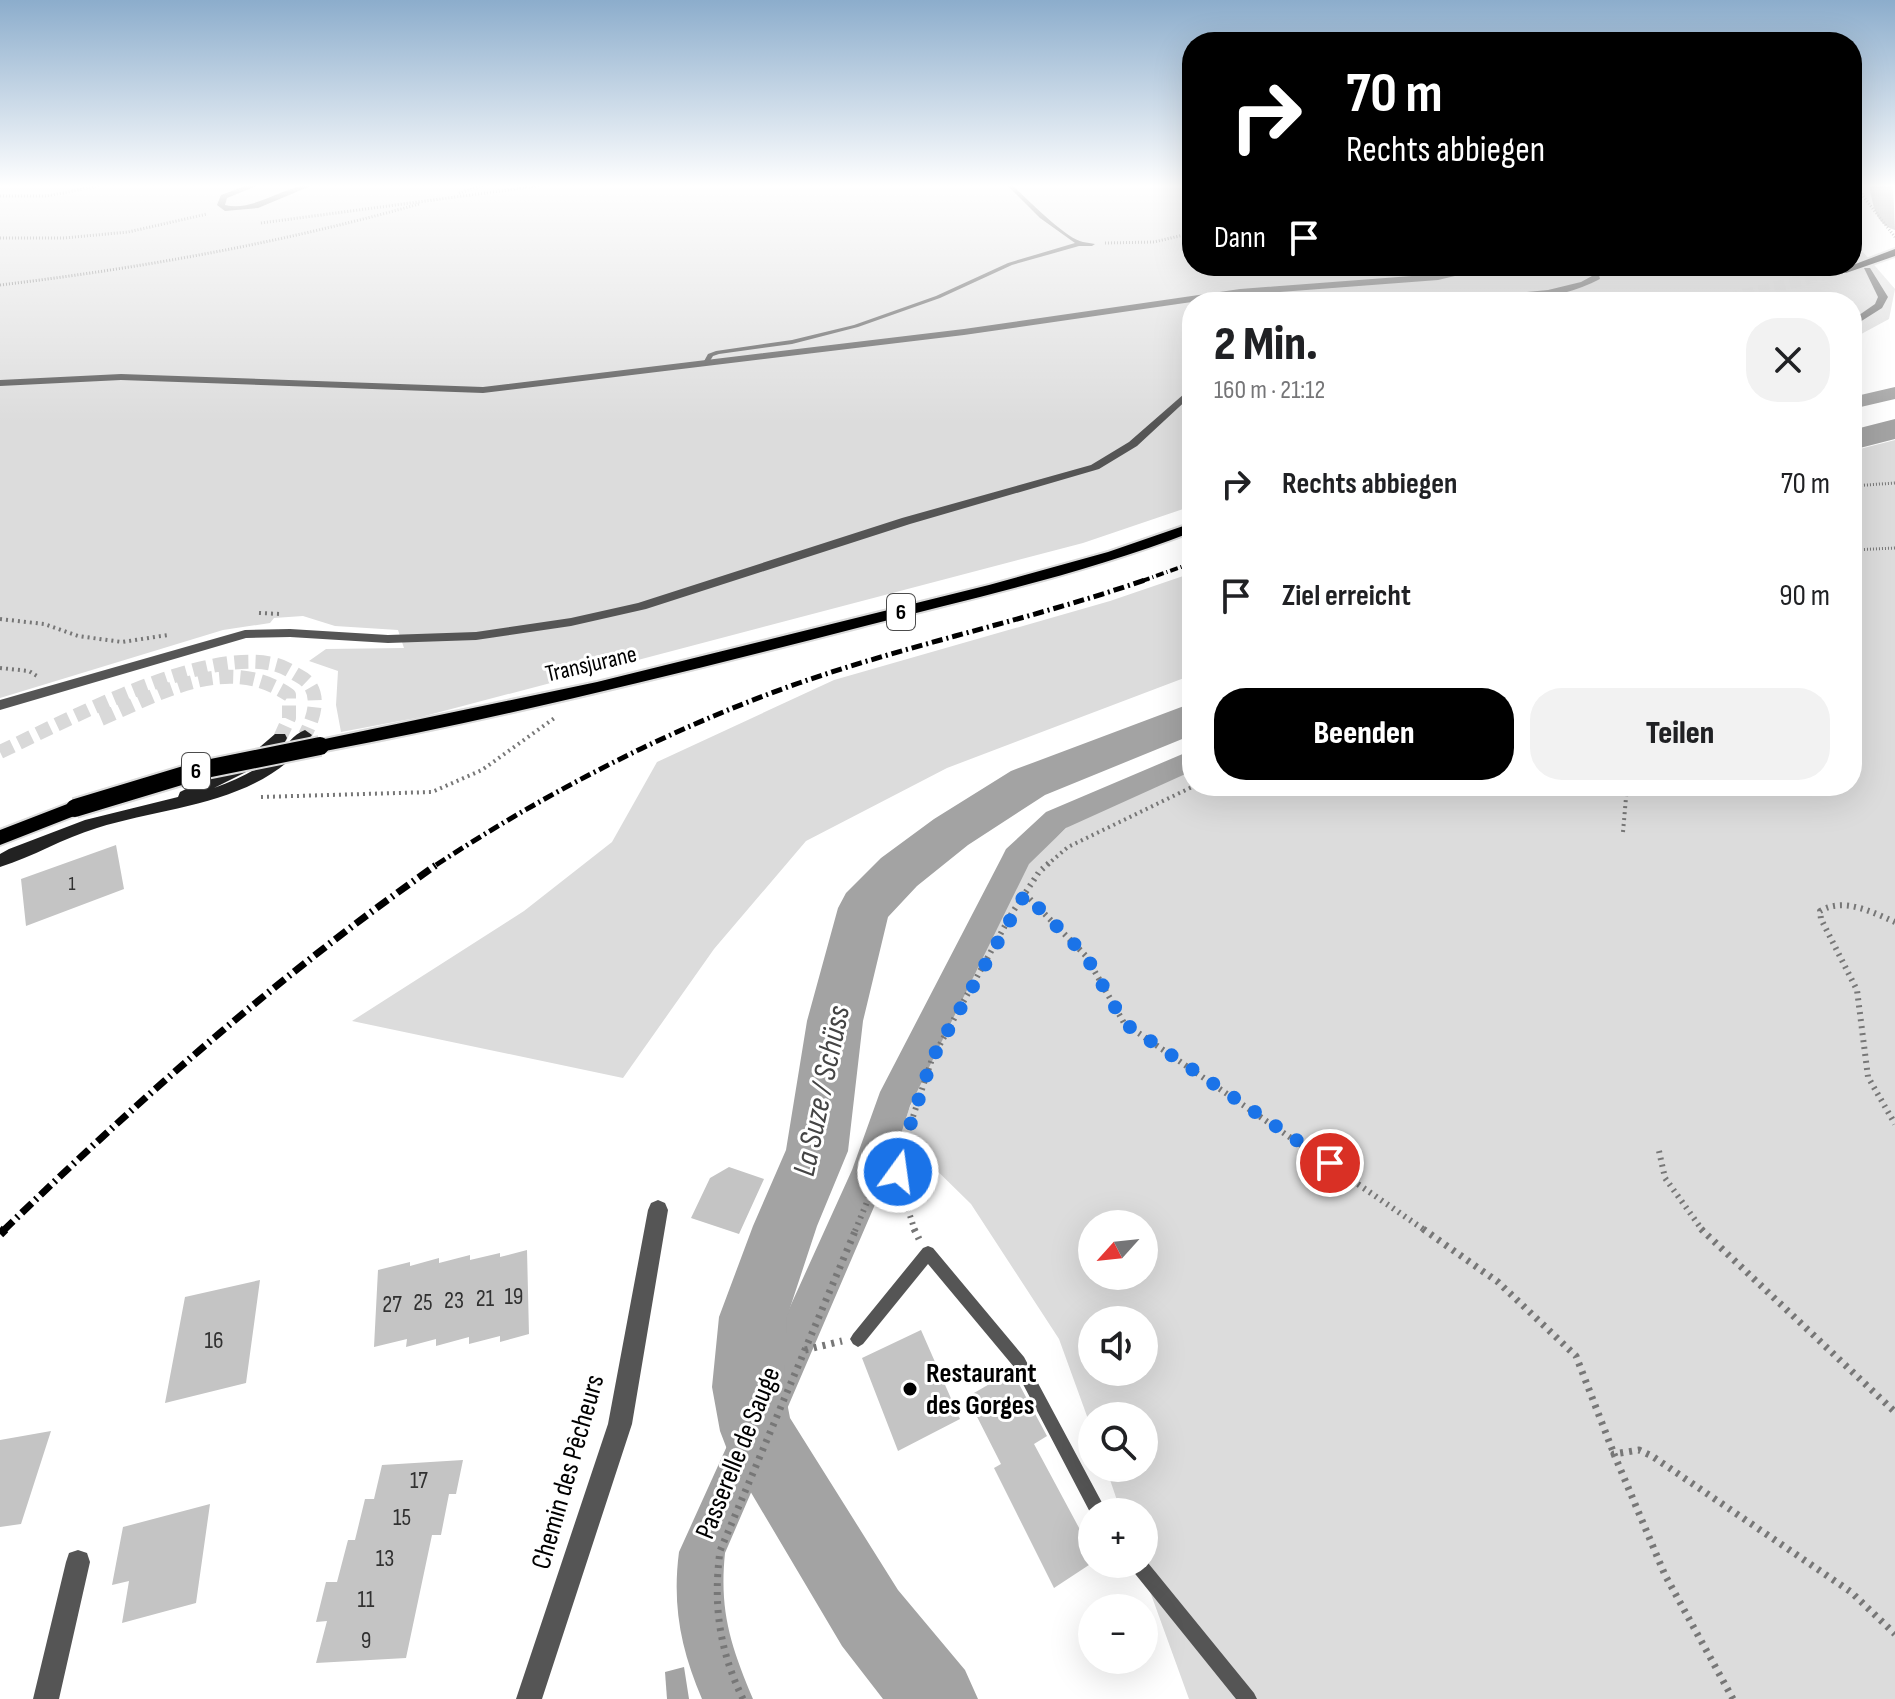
<!DOCTYPE html>
<html lang="de">
<meta charset="utf-8">
<style>
:root{--surface:#fff;--page:#f2f2f2;--text:#202124;--muted:#757577;--accent:#000}
body{margin:0;font-family:"Sofia Sans Condensed",sans-serif;background:var(--page);color:var(--text);height:100vh;display:flex;flex-direction:column;font-size:30px;white-space:nowrap}
*{box-sizing:border-box;margin:0}
p{font-size:26px;color:var(--muted)}
.icon{flex:none;width:44px;height:44px;fill:none;stroke:currentColor;stroke-width:2;stroke-linecap:round;stroke-linejoin:round}
.map{position:relative;flex:1;overflow:hidden}
.details{position:absolute;left:1182px;top:292px;width:680px;height:504px;display:flex;flex-direction:column;background:var(--surface);border-radius:32px;box-shadow:0 8px 32px #0002}
.details>*{flex:none}
.hud{position:absolute;left:1182px;top:32px;width:680px;height:244px;border-radius:32px;box-shadow:0 8px 32px #0002;background:#000;color:#fff;overflow:hidden}
.needle{width:52px;rotate:243deg}
.tools{position:absolute;left:1078px;top:1210px;display:grid;gap:16px}
.tools a{display:grid;place-items:center;width:80px;height:80px;border-radius:50%;background:var(--surface);box-shadow:0 8px 32px #0002;font-size:40px}
.pin{position:absolute;display:grid;place-items:center;width:68px;height:68px;color:#fff;margin:-34px;border:4px solid #fff;border-radius:50%;box-shadow:0 2px 8px #0007}
.me{position:absolute;width:88px;margin:-44px;rotate:14deg;stroke-linejoin:round;filter:drop-shadow(0 0 6px #0008)}
.turn{display:flex;align-items:center;gap:28px;height:168px;padding:0 32px;font-size:36px}
.turn .icon{width:104px;height:104px;stroke-width:2.5}
.turn b{display:block;font-size:56px;line-height:68px}
.then{display:flex;align-items:center;height:76px;padding:0 32px;background:#0003;gap:16px;font-size:30px}
.round{display:grid;place-items:center;flex:none;width:84px;height:84px;border-radius:32px;background:var(--page)}
.overview{display:flex;align-items:center;justify-content:space-between;height:136px;padding:0 32px}
h1{font-size:48px;font-weight:800;line-height:60px}
.cta{display:flex;gap:16px;margin-top:auto;padding:16px 32px}
.cta a{flex:1;height:92px;border-radius:32px;background:var(--accent);color:#fff;font-size:32px;font-weight:800;line-height:92px;text-align:center}
.cta a+a{background:var(--page);color:var(--text)}
ul{padding:0;list-style:none}
li{display:flex;align-items:center;gap:24px;height:112px;padding:0 32px}
li div{flex:1}
li b{display:block;font-size:30px}
li em{font-style:normal}
.map>svg:first-child{display:block}
</style>
<div class="map">
<svg width="1895" height="1699" viewBox="0 0 1895 1699">
<rect width="100%" height="100%" fill="#fff"/>
<!-- green -->
<path fill="#dcdcdc" fill-rule="evenodd" d="M0 185H1192V266H1852V230L1862 251 1895 289 1889 319 1852 339V302H1192V506L1083 543 421 717 341 732 336 705 338 671 309 661 326 649 404 648 398 630 335 626 303 616 274 618 270 623 223 630 0 698Z
M1895 440V1699H1189L1140 1564H1144V1512H1121L1106 1468H1144V1416H1092V1430L1059 1339 971 1204 919 1153 897 1147 908 1112 1003 885 1081 815 1132 785 1192 758V786H1852V451ZM1092 1224H1144V1276H1092ZM1092 1320H1144V1372H1092Z
M1192 573V675L947 768 806 841 714 949 623 1078 352 1021 524 911 612 842 657 762 834 680 1110 601Z"/>
<!-- water -->
<path fill="#a3a3a3" d="M684 1667 689 1699H667L665 1672Z"/>
<g fill="none" stroke-linecap="round" stroke-linejoin="round">
<!-- canal -->
<path fill="#a3a3a3" fill-rule="evenodd" d="M1895 387V399L1852 409V397Z
M1192 750V771L1066 828 1029 864 910 1106 889 1172 725 1553C719 1612 731 1646 753 1699H702C681 1650 672 1606 679 1552L852 1170 880 1092 1002 857 1006 849 1046 812Z"/>
<!-- river -->
<path fill="#a3a3a3" fill-rule="evenodd" d="M1869 185H1893L1895 230C1874 224 1873 203 1869 185Z
M1895 419V439L1852 450V430Z
M1192 703V735L1045 795 968 845 917 886 888 917 863 1021 848 1151 817 1226 787 1317 784 1387 790 1418 898 1590 965 1670 978 1699H883L842 1646 730 1457 720 1431 712 1387 719 1317 753 1226 786 1150 807 1021 838 908 846 893 881 858 934 819 1011 771Z"/>
</g>
<!-- building -->
<path fill="#c4c4c4" d="M116 845 124 889 26 926 21 879Z
M729 1167 764 1179 739 1234 691 1218 710 1178Z
M527 1250 529 1334 500 1342V1336L469 1344V1337L436 1346V1339L406 1347 407 1339 374 1347 378 1270 410 1262V1266L439 1258V1263L470 1255V1260L500 1253V1257Z
M260 1280 246 1383 165 1403 185 1297Z
M921 1330 960 1419 898 1451 862 1358Z
M1012 1371 1047 1436 1034 1444 1092 1552V1563L1054 1588 994 1468 1001 1464 967 1397Z
M51 1431 21 1524 0 1527V1440Z
M463 1460 456 1494H449L441 1535H432L406 1658 316 1663 327 1621 316 1622 326 1582H337L348 1540H355L365 1499H374L382 1465Z
M210 1504 196 1603 122 1623 129 1581 112 1585 123 1527Z"/>
<g fill="none" stroke-linecap="round" stroke-linejoin="round">
<!-- secondary-tunnel -->
<path stroke="#d9d9d9" stroke-width="14" stroke-dasharray="14 7" stroke-linecap="butt" d="M101 719C162 693 227 653 289 695V718L280 738
M0 752C66 721 205 645 277 665 285 667 292 672 299 676 323 688 315 716 305 735"/>
<!-- primary-tunnel -->
<path stroke="#d9d9d9" stroke-width="11" stroke-dasharray="11 5" stroke-linecap="butt" d="M1712 302 1842 271"/>
<defs>
<path id="primary" d="M1895 249V256L1846 273 1837 271Z
M1192 523V532C1084 574 973 598 861 627 682 673 502 718 320 752L311 746 320 740 597 682 989 585 1108 552Z
M75 801 85 808 82 813 0 845V830Z"/>
</defs>
<!-- primary casing -->
<use href="#primary" stroke="#dbdbdb" stroke-width="4"/>
<!-- path-far3 -->
<path stroke="#777" stroke-width="3" stroke-dasharray="1 2" stroke-linecap="butt" d="M1859 185 1863 196 1895 237
M459 193 485 185
M0 196H47L104 185
M261 223 545 185
M0 238H64L128 232 207 214
M1105 243 1154 242 1192 233
M0 285C142 268 281 243 419 204
M1852 486 1895 483
M1852 550 1895 548"/>
<!-- path-far2 -->
<path stroke="#777" stroke-width="4" stroke-dasharray="2 4" stroke-linecap="butt" d="M259 613 281 614
M0 619 44 624 78 636 122 642 168 635
M0 668 29 671 37 676
M261 797 432 792 482 770 556 717
M1623 832 1627 786
M1047 865 1068 847 1194 786"/>
<!-- path-far1 -->
<path stroke="#777" stroke-width="6" stroke-dasharray="2 5" stroke-linecap="butt" d="M1025 894 1086 956 1124 1023 1426 1231
M1895 922C1872 912 1844 897 1820 911L1821 919 1857 990 1868 1077 1895 1124
M1659 1151 1665 1178 1703 1231
M855 1231 879 1173 898 1172
M915 1231 901 1188 900 1156 932 1059 1012 913 1039 872 1049 863"/>
<!-- path -->
<path stroke="#777" stroke-width="7" stroke-dasharray="3 6" stroke-linecap="butt" d="M914 1229 919 1239
M1423 1229 1498 1282 1576 1356 1614 1454
M1701 1229 1895 1412
M805 1350 842 1341
M743 1699C719 1650 713 1604 720 1551L856 1229
M1733 1699 1665 1575 1614 1454 1639 1450 1652 1456 1851 1592 1895 1634"/>
<!-- service -->
<path fill="#555" fill-rule="evenodd" d="M1007 185H1012C1026 198 1066 239 1083 242 1087 243 1091 243 1095 244L1092 246H1079L1012 265 940 298 858 327 792 344 719 354 713 356 708 364 703 363 708 354 716 351 792 340 854 325 936 296 1008 263 1075 243 1040 218Z
M928 1246 933 1248 1024 1357 1107 1512H1092V1516L1014 1367 928 1264 863 1344 858 1347 853 1344 850 1339 853 1334 923 1248Z
M1144 1558 1254 1693 1257 1699H1236L1132 1570 1129 1564H1144Z"/>
<!-- minor -->
<path fill="#555" fill-rule="evenodd" d="M248 185H259L227 198 225 205C255 212 283 185 313 185L258 208 225 211 217 205 221 195Z
M1864 268H1870L1888 297 1882 308 1852 327V320L1875 304 1878 297Z
M658 1200 665 1203 668 1210 632 1424 542 1699H516L608 1424 648 1210 651 1203Z
M78 1550 87 1553 90 1562 59 1699H33L66 1562 69 1553Z"/>
<!-- tertiary -->
<path fill="#555" fill-rule="evenodd" d="M1480 266H1497L1438 280 1240 295 964 335 483 393 121 380 0 386V380L121 374 483 387 964 329 1240 289 1438 274Z
M1589 266H1597L1600 279C1555 303 1497 302 1447 302L1452 299 1548 290 1581 282 1592 276Z
M1192 387V395L1137 446 1099 469 910 524 646 609 571 626 476 640 388 643 290 637 246 638 0 710V700L245 630 290 629 388 635 476 632 571 618 638 603 902 518 1091 465 1129 442Z"/>
<!-- secondary -->
<path fill="#222" fill-rule="evenodd" d="M305 730 312 735C263 805 171 805 97 828 63 838 33 857 0 867V854L9 849 85 820 178 797 180 792 246 759 275 734H285L287 738 285 742 256 767 214 788C237 780 257 770 276 755 286 747 293 734 305 730Z"/>
<!-- primary -->
<use href="#primary" fill="#000" fill-rule="evenodd"/>
<!-- rail-far3 -->
<path stroke="#000" stroke-width="4" stroke-dasharray="8 3 1 3" stroke-linecap="butt" d="M1142 581 1192 563"/>
<!-- rail-far2 -->
<path stroke="#000" stroke-width="5" stroke-dasharray="11 4 2 4" stroke-linecap="butt" d="M436 865C549 791 671 728 799 683 914 643 1033 619 1148 579"/>
<!-- rail-far1 -->
<path stroke="#000" stroke-width="7" stroke-dasharray="14 5 2 5" stroke-linecap="butt" d="M3 1231C141 1097 282 973 439 863"/>
<!-- rail -->
<path stroke="#000" stroke-width="9" stroke-dasharray="18 6 3 6" stroke-linecap="butt" d="M0 1234 5 1229"/>
<defs>
<path id="primary-bridge" d="M75 808 201 770 320 746"/>
</defs>
<!-- primary-bridge casing -->
<use href="#primary-bridge" stroke="#dbdbdb" stroke-width="22" stroke-linecap="butt"/>
<!-- primary-bridge -->
<use href="#primary-bridge" stroke="#000" stroke-width="18"/>
</g>
<!-- sky -->
<linearGradient id="sky" x2="0" y2="1"><stop stop-color="#8cadcc"/><stop offset="0.44" stop-color="#fff"/><stop offset="1" stop-color="#fff" stop-opacity="0"/></linearGradient>
<rect width="1895" height="423" fill="url(#sky)"/>
<g fill="none" stroke-linecap="round" stroke-linejoin="round">
<!-- route -->
<path stroke="#1a73e8" stroke-width="14" stroke-dasharray="0 25.2" d="M898 1172 900 1156 932 1059 1025 894 1086 956 1124 1023 1330 1163"/>
</g>
<!-- markers -->
<circle fill="#000" stroke="#fff" stroke-width="3" cx="910" cy="1389" r="8"/>
<g text-anchor="middle" dominant-baseline="central" stroke-width="6" stroke-linejoin="round" paint-order="stroke">
<!-- number labels -->
<g font-size="20" fill="#313131">
<text x="72" y="884">1</text>
</g>
<!-- shield labels -->
<g fill="#fff" stroke="#4c4c4c" stroke-width="2">
<rect x="887" y="594" width="28" height="36" rx="6"/>
<rect x="182" y="753" width="28" height="36" rx="6"/>
</g>
<g font-size="22" font-weight="bold" fill="#000">
<text x="901" y="612">6</text>
<text x="196" y="771">6</text>
</g>
<!-- street labels -->
<g font-size="24" fill="#000" stroke="#fff">
<text transform="translate(591 664) rotate(-13)">Transjurane</text>
</g>
<!-- near-number labels -->
<g font-size="24" fill="#313131">
<text x="514" y="1296">19</text>
<text x="485" y="1298">21</text>
<text x="454" y="1300">23</text>
<text x="423" y="1302">25</text>
<text x="392" y="1304">27</text>
<text x="214" y="1340">16</text>
<text x="419" y="1480">17</text>
<text x="402" y="1517">15</text>
<text x="385" y="1558">13</text>
<text x="366" y="1599">11</text>
<text x="366" y="1640">9</text>
</g>
<!-- near-poi labels -->
<g font-size="28" font-weight="bold" fill="#000" stroke="#fff" text-anchor="start">
<text x="926" y="1373">Restaurant<tspan x="926" dy="32">des Gorges</tspan></text>
</g>
<!-- near-street labels -->
<g font-size="28" fill="#000" stroke="#fff">
<text transform="translate(738 1453) rotate(-68)">Passerelle de Sauge</text>
<text transform="translate(568 1472) rotate(-74)">Chemin des Pêcheurs</text>
</g>
<!-- near-water labels -->
<g font-size="32" font-style="italic" fill="#444" stroke="#fff">
<text transform="translate(822 1091) rotate(-78)">La Suze / Schüss</text>
</g>
</g>
</svg>
<div class="tools">
<a><svg class="needle" viewBox="-14 -14 28 28"><path d="M0-13l5 13h-10z" fill="#e53935"/><path d="M0 13l5-13h-10z" fill="#757577"/></svg></a>
<a><svg class="icon" aria-label="sound" viewBox="0 0 24 24"><path d="M4 9h4l5-4v14l-5-4H4zM17 9q2 3 0 6"/></svg></a>
<a><svg class="icon" aria-label="search" viewBox="0 0 24 24"><circle cx="10" cy="10" r="6"/><path d="M15 15l6 6"/></svg></a>
<a>+</a>
<a>−</a>
</div>
<div class="pin" style="left:1330px;top:1163px;background:#d93025"><svg class="icon" aria-label="arrive" viewBox="0 0 24 24"><path d="M6 21V4h12l-3 4 3 4H6"/></svg></div>
<svg class="me" style="left:898px;top:1172px" viewBox="-20 -20 40 40"><circle r="17" fill="#1a73e8" stroke="#fff" stroke-width="3"/><path d="M0-11L8 9 0 5-8 9z" fill="#fff"/></svg>
<div class="hud">
<div class="turn"><svg class="icon" aria-label="right" viewBox="0 0 24 24"><path d="M7 20v-9h11M14 6l5 5-5 5"/></svg><div><b>70 m</b>Rechts abbiegen</div></div>
<div class="then">Dann<svg class="icon" aria-label="arrive" viewBox="0 0 24 24"><path d="M6 21V4h12l-3 4 3 4H6"/></svg></div>
</div>
<section class="details">
<div class="overview"><div><h1>2 Min.</h1><p>160 m · 21:12</p></div><a class="round"><svg class="icon" aria-label="close" viewBox="0 0 24 24"><path d="M6 6l12 12M18 6L6 18"/></svg></a></div>
<ul>
<li><svg class="icon" aria-label="right" viewBox="0 0 24 24"><path d="M7 20v-9h11M14 6l5 5-5 5"/></svg><div><b>Rechts abbiegen</b></div><em>70 m</em></li>
<li><svg class="icon" aria-label="arrive" viewBox="0 0 24 24"><path d="M6 21V4h12l-3 4 3 4H6"/></svg><div><b>Ziel erreicht</b></div><em>90 m</em></li>
</ul>
<div class="cta"><a>Beenden</a><a>Teilen</a></div>
</section>
</div>
